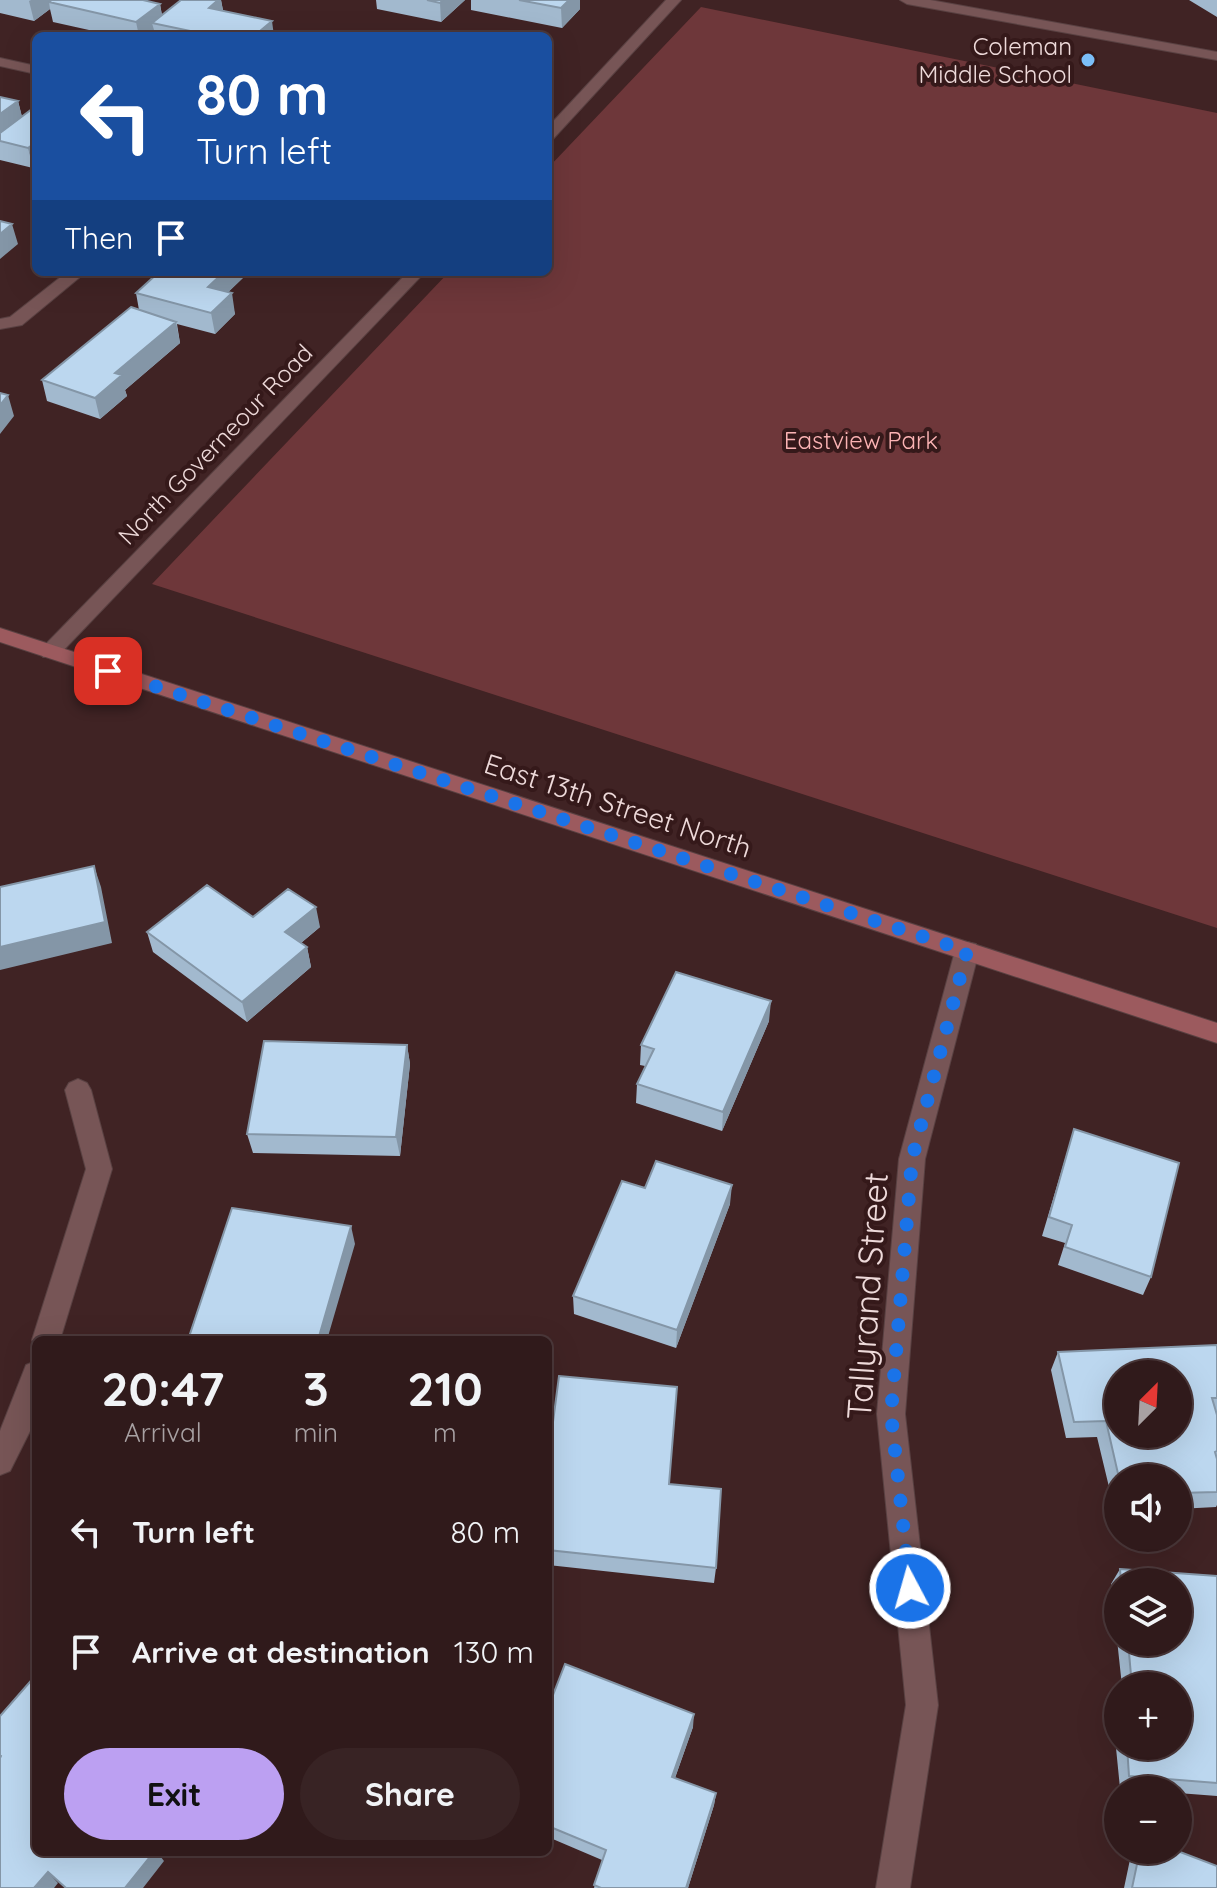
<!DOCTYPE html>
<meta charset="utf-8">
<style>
:root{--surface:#301a1b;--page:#382324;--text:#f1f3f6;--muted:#a8a1a3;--line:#4b383a;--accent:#bca0f2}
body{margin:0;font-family:Quicksand,sans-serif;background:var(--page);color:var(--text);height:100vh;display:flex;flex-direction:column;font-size:30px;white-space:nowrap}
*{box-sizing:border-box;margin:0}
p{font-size:26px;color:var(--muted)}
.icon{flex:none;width:44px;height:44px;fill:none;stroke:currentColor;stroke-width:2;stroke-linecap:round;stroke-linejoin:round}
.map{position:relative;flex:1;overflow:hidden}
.sheet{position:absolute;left:32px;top:1336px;width:520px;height:520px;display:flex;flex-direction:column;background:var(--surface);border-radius:12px;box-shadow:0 8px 32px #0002,0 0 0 2px var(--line)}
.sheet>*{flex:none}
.hud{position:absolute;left:32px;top:32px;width:520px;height:244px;border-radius:12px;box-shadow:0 8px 32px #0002,0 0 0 2px var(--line);background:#1a4fa0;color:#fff;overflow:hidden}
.needle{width:52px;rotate:24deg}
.controls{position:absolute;left:1104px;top:1360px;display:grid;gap:16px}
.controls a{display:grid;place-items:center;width:88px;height:88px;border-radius:50%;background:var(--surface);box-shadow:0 8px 32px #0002,0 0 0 2px var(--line);font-size:40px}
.pin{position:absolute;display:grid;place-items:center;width:68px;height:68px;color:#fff;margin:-34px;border-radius:16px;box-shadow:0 4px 12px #0006}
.me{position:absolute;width:88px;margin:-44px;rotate:354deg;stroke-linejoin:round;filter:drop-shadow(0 0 6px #0008)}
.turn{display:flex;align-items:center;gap:28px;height:168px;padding:0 32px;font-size:36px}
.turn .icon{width:104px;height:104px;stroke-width:2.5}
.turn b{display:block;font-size:56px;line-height:68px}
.then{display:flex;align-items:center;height:76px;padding:0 32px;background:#0003;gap:16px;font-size:30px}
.eta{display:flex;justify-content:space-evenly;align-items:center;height:136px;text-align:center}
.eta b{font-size:48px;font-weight:800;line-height:56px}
.button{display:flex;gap:16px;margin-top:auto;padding:16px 32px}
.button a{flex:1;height:92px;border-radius:48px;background:var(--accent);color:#111;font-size:32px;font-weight:800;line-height:92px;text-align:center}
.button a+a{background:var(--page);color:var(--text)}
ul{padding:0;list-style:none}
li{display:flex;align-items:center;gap:24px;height:120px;padding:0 32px}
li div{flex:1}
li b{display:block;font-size:30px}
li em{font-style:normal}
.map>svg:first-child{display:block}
</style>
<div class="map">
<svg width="1217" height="1888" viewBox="0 0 1217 1888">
<rect width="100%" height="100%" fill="#402324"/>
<!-- green -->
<path fill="#6e373a" d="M701 7 1217 113V928L152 584 449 272H548V168Z"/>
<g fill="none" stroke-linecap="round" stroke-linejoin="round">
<defs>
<path id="service" d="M900 0H930L1217 52V60L907 4Z"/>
<path id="minor" d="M666 0H681L553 139 548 141V127Z
M0 58 36 66V74L0 66Z
M67 272H86L22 325 0 329V319L10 317Z
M408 272H425L57 657H43L40 652 43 647Z
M967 942 976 944 979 951 925 1159 905 1414 938 1705 910 1888H876L906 1705 877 1414 899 1159 955 951 958 944Z
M78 1079 87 1083 91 1090 112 1169 60 1340H36V1349L32 1340 86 1169 65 1090 69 1083Z
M36 1361V1419L10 1471 0 1475V1431L26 1365Z"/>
<path id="secondary" d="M0 628 1217 1023V1043L0 642Z"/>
</defs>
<!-- service casing -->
<use href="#service" stroke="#594142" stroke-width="2"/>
<!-- minor casing -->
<use href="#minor" stroke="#594142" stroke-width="2"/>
<!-- secondary casing -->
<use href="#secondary" stroke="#594142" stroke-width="2"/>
<!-- service -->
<use href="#service" fill="#775556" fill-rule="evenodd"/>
<!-- minor -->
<use href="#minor" fill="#775556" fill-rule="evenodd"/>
<!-- secondary -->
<use href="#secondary" fill="#9c5a5e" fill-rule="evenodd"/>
</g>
<!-- wall -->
<path fill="#a2b9ce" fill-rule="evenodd" d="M0 0H143L160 4 162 15 221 0 223 10 274 36H155L154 30 147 36H116L53 22 50 9 34 21 0 13Z
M376 0H465L441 22 377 9Z
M471 0H580V9L562 28 471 10Z
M1189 0H1217V17Z
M18 101 22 117 33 168 0 160V141Z
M247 274 228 292 235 314 215 334 177 324 180 343 125 390 127 396 100 419 47 401 42 380 139 310 136 293Z
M253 917 320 927 301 943 307 947 311 967 247 1022 153 952 147 932Z
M769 1021 722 1131 636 1103 637 1084 645 1066 640 1065 641 1045Z
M407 1045 410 1064 400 1156 253 1153 247 1134Z
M1074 1129 1151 1277 1143 1295 1058 1265 1065 1243 1042 1236Z
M645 1188 730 1204 676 1348 574 1314 573 1296Z
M1217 1345V1505L1216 1507 1178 1509V1478H1118V1511L1115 1512 1097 1437 1066 1438 1051 1370 1058 1352Z
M548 1460 669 1484 716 1568 714 1583 548 1565Z
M1120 1569 1217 1576V1796L1178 1793V1790H1140L1120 1788 1116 1748 1118 1746H1178V1686H1122L1111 1584ZM1118 1582H1178V1642H1118Z
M548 1708 693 1727 675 1778 716 1793 714 1805 688 1888H594L602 1860 548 1837Z
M1132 1850H1175L1217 1888H1124Z"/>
<!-- shaded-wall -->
<path fill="#8496a7" d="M31 0H63L49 2 50 9 34 21 29 1Z
M218 0H221L224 17 209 8Z
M443 0H465L441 22 440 3Z
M569 0H580V9L562 28 561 8Z
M160 4 163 23H152L154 30 147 36H139L136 22Z
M272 21 274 36H254Z
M18 101 23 121 0 139V114Z
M36 142V166L33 168 28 148Z
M12 224 18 244 0 259V234Z
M224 272H247V274L212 308 208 287Z
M232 293 235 314 215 334 211 313Z
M176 322 180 343 125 390 127 396 100 419 95 398 115 373Z
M8 395 14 416 0 434V405Z
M94 866 101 887 112 943 0 970V947Z
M316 907 320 927 290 952 285 932Z
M307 947 311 967 247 1022 242 1002Z
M771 1001 769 1021 722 1131 723 1112Z
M407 1045 410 1064 400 1156 396 1137Z
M732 1185 730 1204 676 1348 677 1330Z
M351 1226 355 1244 327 1340H318Z
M694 1714 693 1727 671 1789 672 1777Z
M716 1793 714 1805 688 1888H686Z
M154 1852H157L164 1861 143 1888H125Z
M48 1872 58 1883 54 1888H34Z"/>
<!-- building -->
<path fill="#bcd7ef" stroke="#8496a7" stroke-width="2" fill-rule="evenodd" d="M52 0H143L160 4 136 22 49 2Z
M181 0H218L209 8 272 21 254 36H214L152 23Z
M427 0H443L440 3Z
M519 0H569L561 8Z
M0 97 18 101 0 114Z
M36 106V142L28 148 0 141V133Z
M0 221 12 224 0 234Z
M159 272H224L208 287 232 293 211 313 136 293Z
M131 307 176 322 115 373 122 375 95 398 42 380Z
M0 393 8 395 0 405Z
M94 866 105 922 0 947V887Z
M207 885 253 917 288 889 316 907 285 932 307 947 242 1002 147 932Z
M676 972 771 1001 723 1112 637 1084 654 1049 641 1045Z
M264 1041 407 1045 396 1137 247 1134Z
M1074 1129 1179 1163 1151 1277 1065 1247 1072 1225 1049 1217Z
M656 1161 732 1185 677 1330 573 1296 622 1181 645 1188Z
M232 1208 351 1226 318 1340H188Z
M1217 1345V1398H1212L1217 1415V1451L1215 1452 1217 1459V1492L1178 1493V1478H1119L1106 1421 1074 1422 1058 1352ZM1118 1374H1178V1434H1118Z
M559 1376 677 1387 669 1484 721 1489 716 1568 548 1550V1460Z
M1120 1569 1217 1576V1783L1129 1776 1127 1746H1178V1686H1132L1128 1642H1178V1582H1121Z
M565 1664 694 1714 672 1777 716 1793 686 1888H601L594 1885 606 1850 548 1826V1708Z
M36 1675V1852H154L125 1888H66L48 1872 34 1888H0V1758L1 1756 0 1755V1716Z
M1140 1850H1175L1217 1866V1888H1132Z"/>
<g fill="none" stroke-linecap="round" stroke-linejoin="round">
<!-- route -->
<path stroke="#1a73e8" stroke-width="14" stroke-dasharray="0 25.2" d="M108 671 967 951 912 1159 891 1414 910 1588"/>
</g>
<!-- markers -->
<circle fill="#7bbef8" stroke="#35191a" stroke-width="3" cx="1088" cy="60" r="8"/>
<g text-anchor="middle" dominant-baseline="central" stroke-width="8" stroke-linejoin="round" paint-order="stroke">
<!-- far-poi labels -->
<g font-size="24" fill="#eedada" stroke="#35191a" text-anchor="end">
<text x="1072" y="46">Coleman<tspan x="1072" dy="28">Middle School</tspan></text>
</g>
<!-- far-park labels -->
<g font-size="24" fill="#fbb3b4" stroke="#35191a">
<text x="861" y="440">Eastview Park</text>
</g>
<!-- far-street labels -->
<g font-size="24" fill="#eedada" stroke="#35191a">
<text transform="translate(215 444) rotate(-46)">North Governeour Road</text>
</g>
<!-- street labels -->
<g font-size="28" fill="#eedada" stroke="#35191a">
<text transform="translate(618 805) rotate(18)">East 13th Street North</text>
</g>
<!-- near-street labels -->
<g font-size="34" fill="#eedada" stroke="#35191a">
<text transform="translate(867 1296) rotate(-86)">Tallyrand Street</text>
</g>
</g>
</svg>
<div class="controls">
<a><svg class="needle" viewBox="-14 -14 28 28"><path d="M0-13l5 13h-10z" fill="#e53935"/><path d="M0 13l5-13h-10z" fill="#a8a1a3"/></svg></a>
<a><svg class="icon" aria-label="sound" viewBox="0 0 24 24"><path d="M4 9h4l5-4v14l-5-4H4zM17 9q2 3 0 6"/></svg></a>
<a><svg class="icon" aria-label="layers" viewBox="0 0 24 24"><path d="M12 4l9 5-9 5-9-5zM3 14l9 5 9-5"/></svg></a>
<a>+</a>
<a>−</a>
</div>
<div class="pin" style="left:108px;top:671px;background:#d93025"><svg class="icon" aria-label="arrive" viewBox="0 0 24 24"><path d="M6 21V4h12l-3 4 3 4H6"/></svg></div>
<svg class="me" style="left:910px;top:1588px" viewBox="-20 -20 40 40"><circle r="17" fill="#1a73e8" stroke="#fff" stroke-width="3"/><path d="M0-11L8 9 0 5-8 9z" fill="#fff"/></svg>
<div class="hud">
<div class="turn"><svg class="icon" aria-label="left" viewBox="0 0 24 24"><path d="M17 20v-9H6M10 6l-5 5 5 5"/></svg><div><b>80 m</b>Turn left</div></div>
<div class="then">Then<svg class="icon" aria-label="arrive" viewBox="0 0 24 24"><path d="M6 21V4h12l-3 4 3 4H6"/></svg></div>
</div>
<section class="sheet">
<div class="eta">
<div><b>20:47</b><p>Arrival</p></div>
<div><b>3</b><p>min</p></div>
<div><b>210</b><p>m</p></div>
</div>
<ul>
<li><svg class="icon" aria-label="left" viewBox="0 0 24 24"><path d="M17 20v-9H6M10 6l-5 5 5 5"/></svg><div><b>Turn left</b></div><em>80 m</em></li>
<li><svg class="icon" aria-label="arrive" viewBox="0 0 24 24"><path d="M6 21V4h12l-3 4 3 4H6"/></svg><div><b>Arrive at destination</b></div><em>130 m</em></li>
</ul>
<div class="button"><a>Exit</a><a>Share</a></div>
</section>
</div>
